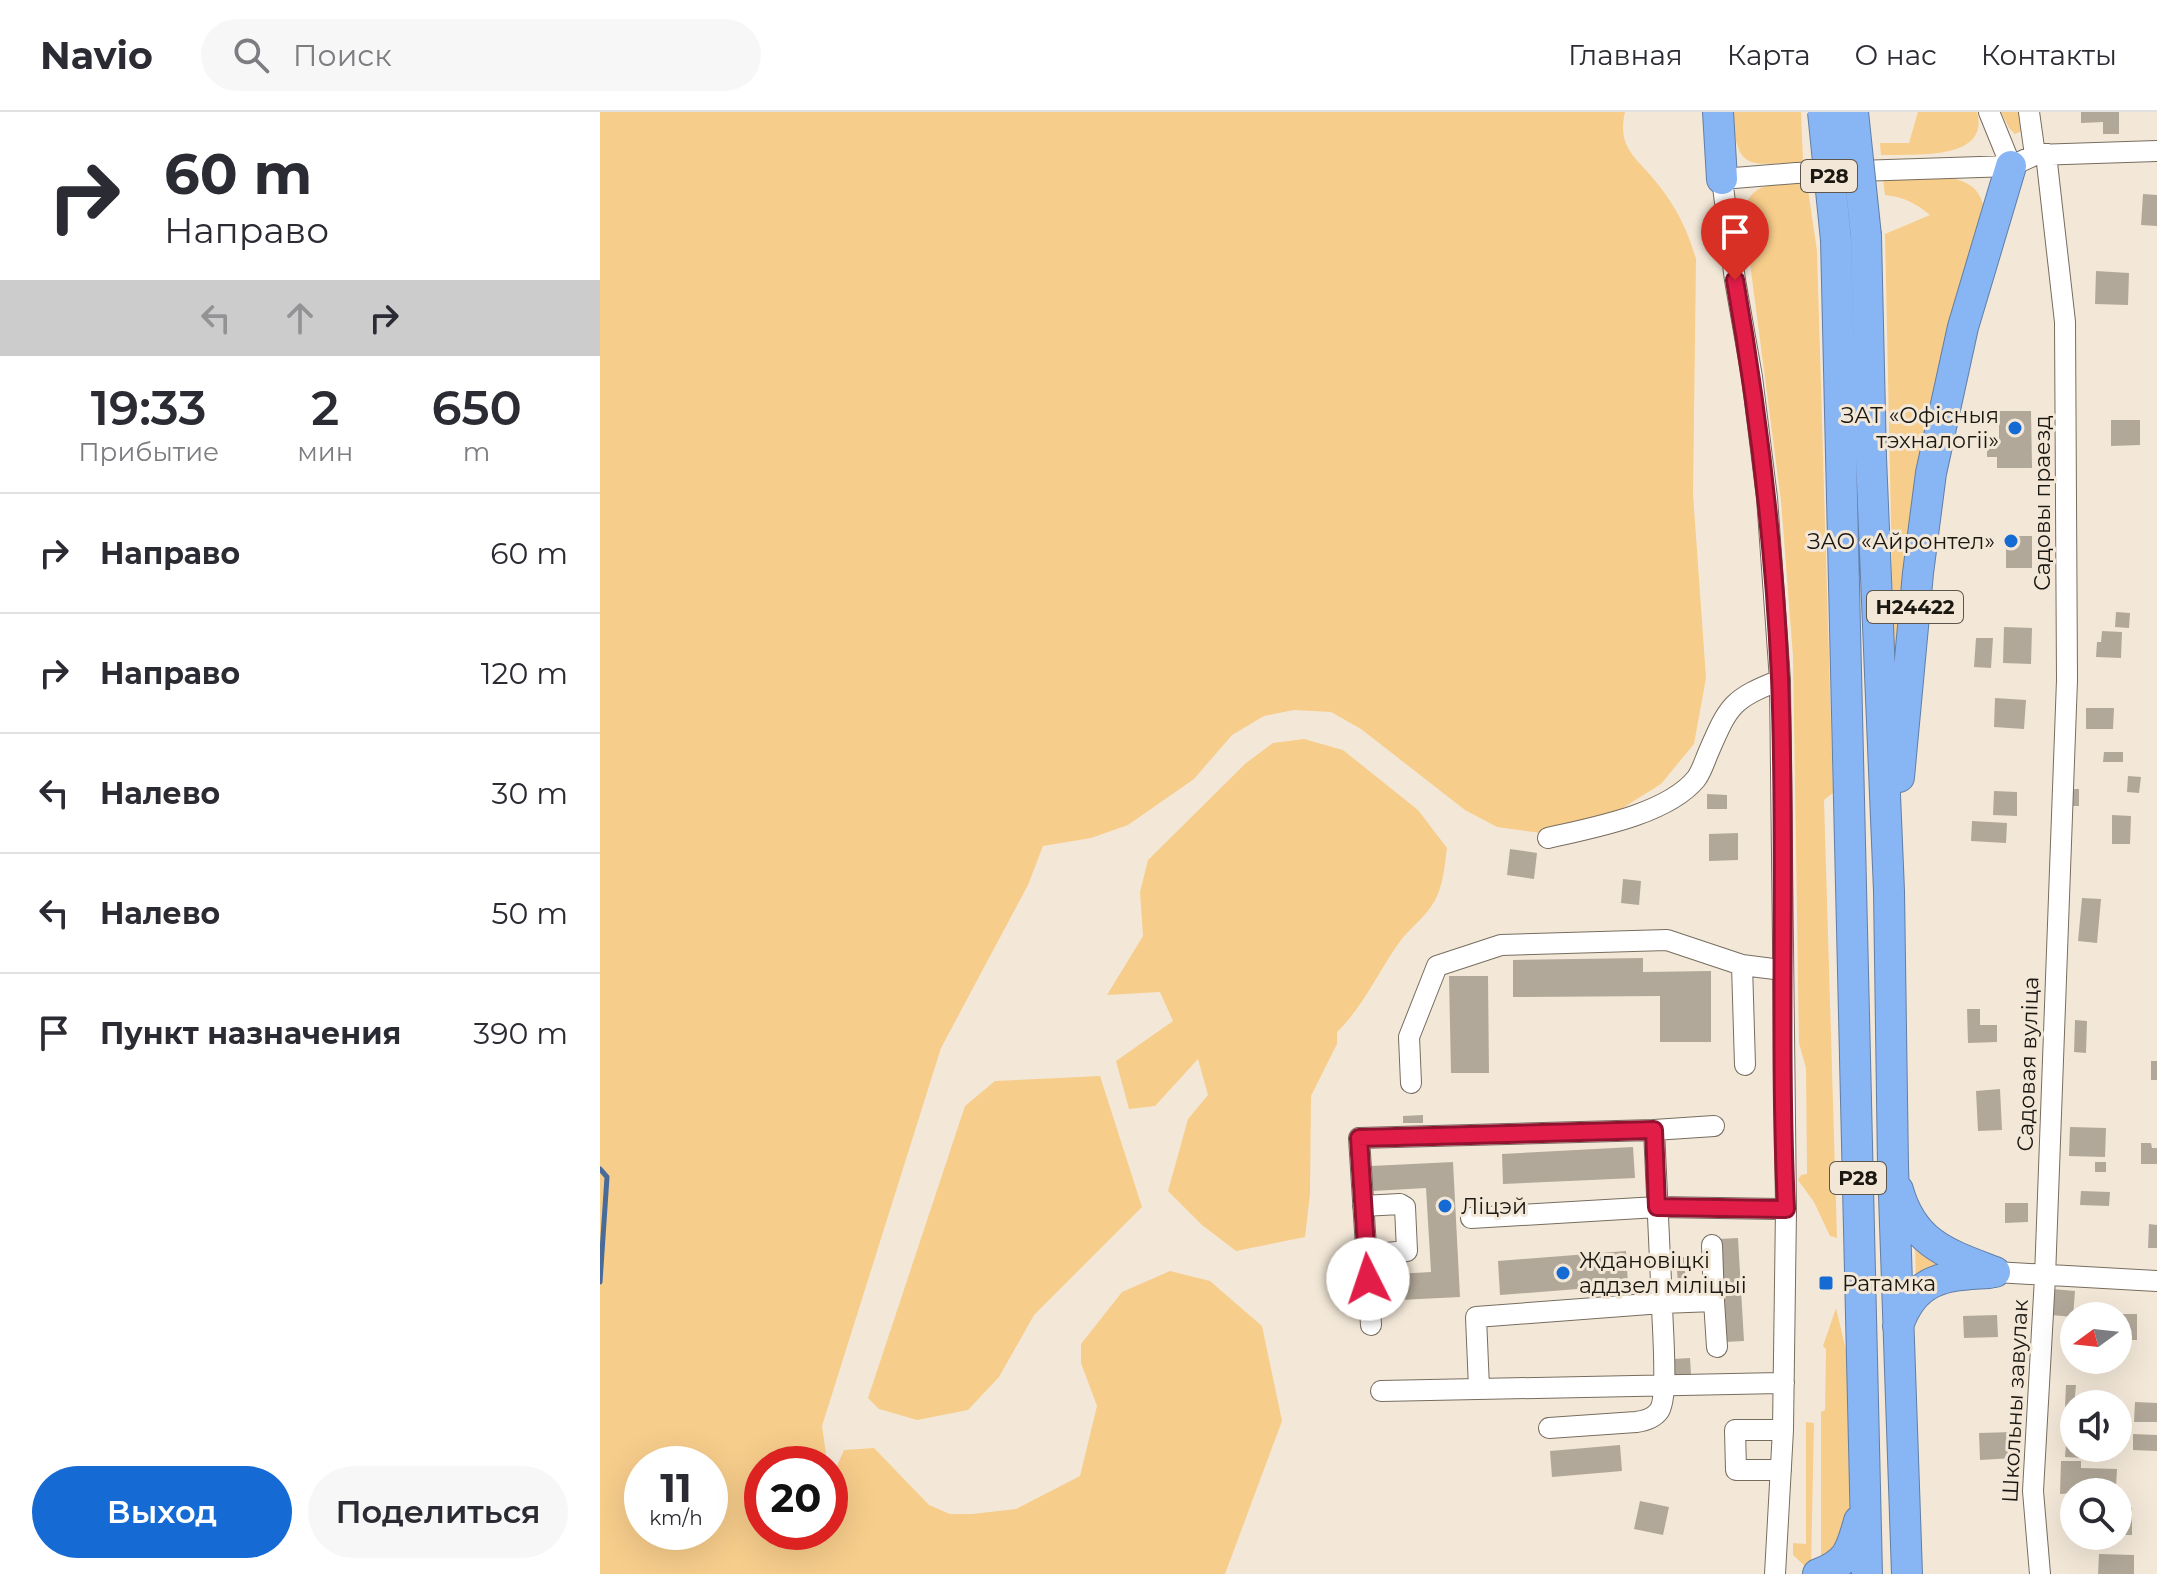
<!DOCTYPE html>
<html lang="ru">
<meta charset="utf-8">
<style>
:root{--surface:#fff;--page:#f7f7f7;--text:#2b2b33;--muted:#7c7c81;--line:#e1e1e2;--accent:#156ad3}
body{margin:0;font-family:Montserrat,sans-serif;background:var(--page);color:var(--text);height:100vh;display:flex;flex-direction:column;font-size:30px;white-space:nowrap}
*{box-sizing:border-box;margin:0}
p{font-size:26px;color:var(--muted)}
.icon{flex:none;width:44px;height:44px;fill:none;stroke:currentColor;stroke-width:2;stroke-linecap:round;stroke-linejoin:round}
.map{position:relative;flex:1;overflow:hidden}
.details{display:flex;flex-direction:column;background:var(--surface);width:600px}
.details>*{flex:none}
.top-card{background:#fff;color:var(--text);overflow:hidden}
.needle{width:52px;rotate:255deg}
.tools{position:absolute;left:1460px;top:1190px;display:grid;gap:16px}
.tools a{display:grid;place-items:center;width:72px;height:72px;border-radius:50%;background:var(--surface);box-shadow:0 8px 32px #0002;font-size:40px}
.speed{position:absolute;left:24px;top:1334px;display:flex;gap:16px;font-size:40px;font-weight:700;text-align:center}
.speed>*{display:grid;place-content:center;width:104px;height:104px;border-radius:50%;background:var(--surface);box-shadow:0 8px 32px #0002;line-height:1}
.speed small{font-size:20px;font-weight:400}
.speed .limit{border:12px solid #d22;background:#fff;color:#111}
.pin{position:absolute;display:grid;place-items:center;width:68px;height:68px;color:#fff;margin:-82px -34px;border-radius:50% 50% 50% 0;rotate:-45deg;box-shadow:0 0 8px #0007}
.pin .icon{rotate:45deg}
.me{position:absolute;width:88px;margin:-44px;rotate:356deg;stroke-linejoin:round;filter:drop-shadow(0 0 6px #0008)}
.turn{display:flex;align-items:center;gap:28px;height:168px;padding:0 32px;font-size:36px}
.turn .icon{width:104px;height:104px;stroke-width:2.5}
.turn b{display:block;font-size:56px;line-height:68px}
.lanes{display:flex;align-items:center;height:76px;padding:0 32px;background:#0003;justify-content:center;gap:40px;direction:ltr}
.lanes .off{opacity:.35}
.eta{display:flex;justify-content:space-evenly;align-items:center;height:136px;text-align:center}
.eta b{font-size:48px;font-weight:600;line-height:56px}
.button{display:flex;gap:16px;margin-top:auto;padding:16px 32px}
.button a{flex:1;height:92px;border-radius:48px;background:var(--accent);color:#fff;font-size:32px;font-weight:600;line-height:92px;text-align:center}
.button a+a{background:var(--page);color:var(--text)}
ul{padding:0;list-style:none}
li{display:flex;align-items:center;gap:24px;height:120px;padding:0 32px;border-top:2px solid var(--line)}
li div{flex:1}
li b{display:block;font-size:30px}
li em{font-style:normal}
header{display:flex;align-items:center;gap:48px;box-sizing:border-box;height:112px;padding:0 40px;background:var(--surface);border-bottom:2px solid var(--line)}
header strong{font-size:38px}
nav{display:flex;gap:44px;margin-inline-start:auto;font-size:28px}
.search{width:560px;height:72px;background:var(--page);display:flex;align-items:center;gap:20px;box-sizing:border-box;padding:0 28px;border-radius:44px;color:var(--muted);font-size:30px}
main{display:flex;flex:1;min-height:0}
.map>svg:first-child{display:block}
</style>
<header>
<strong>Navio</strong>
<div class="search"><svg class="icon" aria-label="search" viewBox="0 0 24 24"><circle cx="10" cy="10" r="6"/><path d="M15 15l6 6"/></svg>Поиск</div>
<nav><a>Главная</a><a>Карта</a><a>О нас</a><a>Контакты</a></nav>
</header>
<main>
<section class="details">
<div class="top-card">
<div class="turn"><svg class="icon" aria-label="right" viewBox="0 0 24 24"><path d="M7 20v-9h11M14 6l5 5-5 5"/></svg><div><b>60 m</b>Направо</div></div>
<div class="lanes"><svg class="icon off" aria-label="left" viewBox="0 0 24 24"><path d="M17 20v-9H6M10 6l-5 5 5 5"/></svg><svg class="icon off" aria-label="ahead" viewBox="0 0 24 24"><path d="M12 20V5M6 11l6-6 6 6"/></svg><svg class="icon" aria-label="right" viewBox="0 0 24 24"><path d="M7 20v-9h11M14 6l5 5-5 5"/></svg></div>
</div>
<div class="eta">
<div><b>19:33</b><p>Прибытие</p></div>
<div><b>2</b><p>мин</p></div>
<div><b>650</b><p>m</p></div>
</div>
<ul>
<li><svg class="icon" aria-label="right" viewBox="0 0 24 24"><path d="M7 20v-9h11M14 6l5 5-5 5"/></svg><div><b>Направо</b></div><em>60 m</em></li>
<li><svg class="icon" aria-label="right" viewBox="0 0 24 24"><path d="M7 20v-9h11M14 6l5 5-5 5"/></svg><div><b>Направо</b></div><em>120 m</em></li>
<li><svg class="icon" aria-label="left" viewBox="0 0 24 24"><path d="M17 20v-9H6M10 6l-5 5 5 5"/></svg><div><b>Налево</b></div><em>30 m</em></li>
<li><svg class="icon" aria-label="left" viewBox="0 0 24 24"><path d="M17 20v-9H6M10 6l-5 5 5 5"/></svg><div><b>Налево</b></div><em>50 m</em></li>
<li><svg class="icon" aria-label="arrive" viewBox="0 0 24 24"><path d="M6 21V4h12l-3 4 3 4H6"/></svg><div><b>Пункт назначения</b></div><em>390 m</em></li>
</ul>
<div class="button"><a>Выход</a><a>Поделиться</a></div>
</section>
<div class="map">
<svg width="1557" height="1462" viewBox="0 0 1557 1462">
<rect width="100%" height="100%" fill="#f3e8d8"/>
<!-- green -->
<path fill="#f7cd8b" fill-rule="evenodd" d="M0 0H1025C1016 39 1040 47 1060 75 1077 96 1089 122 1096 147L1093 382 1106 566 1094 632 1061 672 1013 702 941 721 897 715 865 698 761 617 731 600 694 598 664 604 632 623 594 667 528 713 491 726 443 734 428 773 341 936 222 1314 227 1349 237 1354 244 1338 274 1336 329 1393 350 1402H372L416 1397 480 1364 497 1294 481 1251V1232L522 1180 570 1159 610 1169 662 1214 682 1309 625 1462H0ZM42 1352H110V1420H42ZM162 1352H230V1420H162Z
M1132 0H1201L1203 50C1149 52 1137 62 1132 0Z
M1318 0H1377C1391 50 1311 42 1281 43L1280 31H1309Z
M1401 0H1425L1422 19 1415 22 1409 16Z
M1283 66C1319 66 1379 53 1384 98L1294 555 1285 122 1330 103C1315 91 1304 85 1285 83Z
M1207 71 1217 139 1233 681 1224 688 1237 1126 1230 1124 1214 1090 1198 1068 1201 1063 1207 1062 1206 956 1199 931 1193 544 1181 389 1144 105C1147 67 1177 73 1207 71Z
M704 627 743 638 818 698 847 736C845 750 844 766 839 779 832 800 814 812 801 828 779 858 764 894 737 920V932L711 984 710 1082 705 1125 636 1139 602 1113 568 1079 588 1007 608 983 598 947 555 994 529 997 516 949 573 909 560 880 507 883 543 824 540 780 548 748 646 651 673 631Z
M500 964 542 1095 434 1203 399 1265 368 1298 317 1308 279 1297 268 1286 365 994 395 969Z
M1315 1130 1358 1156 1316 1175Z
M1236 1196 1247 1242 1250 1423 1221 1456V1300L1225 1298 1226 1237 1223 1234Z
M1206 1310 1214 1311 1211 1456 1208 1457 1193 1443V1431L1206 1432Z"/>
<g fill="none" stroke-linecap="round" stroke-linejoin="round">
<!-- stream -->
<path stroke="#496b99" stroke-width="5" d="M0 1057 7 1065 0 1170"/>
</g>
<!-- building -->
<path fill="#b2a899" d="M1481 0H1519V22H1503V10L1481 11Z
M1543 82 1557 83V114L1541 113Z
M1496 159 1529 161 1528 193 1495 192Z
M1399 299H1431L1432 356H1397V345H1387V333H1399Z
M1511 308H1540V333L1511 334Z
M1406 424H1432V456H1406Z
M1516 500 1530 501 1529 516 1515 515Z
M1404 515 1432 516 1431 552 1403 551Z
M1502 519 1522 520 1521 546 1496 545 1497 530H1501Z
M1376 526H1393L1391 556 1374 555Z
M1395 586 1426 588 1424 617 1394 615Z
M1486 596H1514L1513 617H1486Z
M1504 640H1523V650H1503Z
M1528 664 1541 665 1539 681 1527 680Z
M1470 677H1479V694H1471Z
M1394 679 1417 680V704L1393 703Z
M1107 682 1127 683V697H1107Z
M1512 703 1531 704 1530 732H1512Z
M1372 709 1407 711 1406 731 1371 729Z
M1138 721V748L1109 749V722Z
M910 737 937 741 934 767 907 763Z
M1023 767 1041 769 1039 793 1021 791Z
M1482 786 1501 787 1497 831 1478 829Z
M1043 846V860L1111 859V930H1060V884L913 885V848Z
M849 864H888L889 961H851Z
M1367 897H1380V913H1397V930L1368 931Z
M1475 908 1487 909 1486 941 1474 940Z
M1551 949H1557V968H1551Z
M1400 977 1402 1018 1378 1019 1376 979Z
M823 1003V1011H803V1004Z
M1470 1015 1506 1016 1505 1045 1469 1044Z
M1541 1031H1551L1552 1036H1557V1052H1541Z
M1033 1035 1035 1066 903 1072 902 1042Z
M853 1050 860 1185 780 1189 779 1163 831 1160 826 1076 773 1079 771 1054Z
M1495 1050H1506V1060H1495Z
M1481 1079 1510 1080 1509 1094 1480 1093Z
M1405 1091H1428V1110L1405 1111Z
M1549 1112 1557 1113V1136H1548Z
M1138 1126 1144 1229 1125 1230 1118 1127Z
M1026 1139 1028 1173 900 1183 898 1149Z
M1076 1145H1084L1086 1172H1078Z
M1453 1177 1475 1179 1473 1205 1451 1203Z
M1518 1202H1537V1228H1519Z
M1397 1203 1398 1225 1364 1226 1363 1204Z
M1090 1246 1091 1262 1074 1263 1073 1247Z
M1466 1273H1476L1474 1295H1465Z
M1535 1290 1557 1291V1310H1534Z
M1465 1301H1474V1315H1464Z
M1413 1320 1414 1346 1380 1348 1379 1321Z
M1533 1322 1557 1323V1339L1533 1338Z
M1466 1332H1474V1336H1485L1484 1346 1465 1345Z
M1020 1333 1022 1359 952 1365 950 1339Z
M1461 1349H1481V1356L1517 1357 1516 1377H1487V1380L1460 1382Z
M1040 1389 1069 1395 1063 1423 1034 1417Z
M1518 1395H1532V1423H1518Z
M1499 1442 1534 1443V1462H1498Z"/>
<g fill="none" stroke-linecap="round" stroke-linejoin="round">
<defs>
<path id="minor" d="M1389 0 1411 54
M1429 0 1435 43
M948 726C991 716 1066 703 1096 667 1102 659 1105 648 1109 639 1129 593 1132 587 1180 568
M1142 853 1145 953
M811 971 809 925 837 854 901 833 1067 828 1142 853 1182 858
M1054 1018 1114 1014
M763 1094 800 1092 805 1095 807 1139 766 1143
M871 1106 1057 1095 1186 1097
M1395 1160 1557 1169
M1114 1189 1117 1235
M771 1213 759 1026 1054 1018 1062 1191 876 1205 879 1276
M781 1279 1184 1271
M949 1316 1036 1310C1044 1309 1053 1307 1059 1299 1069 1285 1062 1212 1062 1191L1114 1189 1112 1133
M1181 1358H1136L1135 1318H1183
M1175 1462 1183 1318 1186 1097 1180 568 1167 386 1152 265 1135 168 1122 67 1196 61 1411 54 1435 43 1557 39
M1440 1462 1433 1379 1445 1165 1467 568 1465 210 1446 42"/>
<path id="highway" d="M1118 0 1122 67
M1266 124 1271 345 1289 779 1293 1054 1307 1462
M1236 128 1267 1462
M1299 665 1318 461 1331 361 1363 215 1411 54
M1298 1078C1313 1132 1348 1142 1395 1160
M1298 1214C1314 1167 1343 1163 1389 1161
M1218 1462C1248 1451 1251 1438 1259 1409"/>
</defs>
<!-- minor casing -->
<use href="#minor" stroke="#776d5f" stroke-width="22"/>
<!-- highway casing -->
<use href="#highway" stroke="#627ea5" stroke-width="32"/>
<!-- minor -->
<use href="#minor" stroke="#fff" stroke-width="20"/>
<!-- highway -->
<use href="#highway" stroke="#88b5f4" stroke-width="30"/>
<defs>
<path id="highway-bridge" d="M1223 0 1236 128
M1253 0 1266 124"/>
</defs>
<!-- highway-bridge casing -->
<use href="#highway-bridge" stroke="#627ea5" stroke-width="32" stroke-linecap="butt"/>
<!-- highway-bridge -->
<use href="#highway-bridge" stroke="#88b5f4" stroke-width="30"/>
</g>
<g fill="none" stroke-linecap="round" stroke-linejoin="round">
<defs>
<path id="route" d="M768 1167 759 1026 1054 1018 1057 1095 1186 1097C1178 920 1187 742 1180 565 1174 431 1158 299 1135 168"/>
</defs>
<!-- route casing -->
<use href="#route" stroke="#92132f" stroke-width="20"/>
<!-- route -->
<use href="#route" stroke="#e11d48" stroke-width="14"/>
</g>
<!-- markers -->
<g fill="#156ad3" stroke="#f3e8d8" stroke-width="3">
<circle cx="1415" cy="316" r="8"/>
<circle cx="1411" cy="429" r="8"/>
<circle cx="845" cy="1094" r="8"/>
<circle cx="963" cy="1161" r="8"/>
<rect x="1218" y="1163" width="16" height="16" rx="4"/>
</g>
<g text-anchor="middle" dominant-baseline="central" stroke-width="6" stroke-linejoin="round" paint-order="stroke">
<!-- shield labels -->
<g fill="#f3e8d8" stroke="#5c564d" stroke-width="2">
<rect x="1201" y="48" width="56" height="32" rx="6"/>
<rect x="1267" y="479" width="96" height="32" rx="6"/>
<rect x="1230" y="1050" width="56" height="32" rx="6"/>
</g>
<g font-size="20" font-weight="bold" fill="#1b1812">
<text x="1229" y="64">Р28</text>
<text x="1315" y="495">Н24422</text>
<text x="1258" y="1066">Р28</text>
</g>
<!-- poi labels -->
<g font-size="22" fill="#1b1812" stroke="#f3e8d8" text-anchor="start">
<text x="1399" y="303" text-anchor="end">ЗАТ «Офісныя<tspan x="1399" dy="25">тэхналогіі»</tspan></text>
<text x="1395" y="429" text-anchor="end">ЗАО «Айронтел»</text>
<text x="861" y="1094">Ліцэй</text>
<text x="979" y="1148">Ждановіцкі<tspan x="979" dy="25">аддзел міліцыі</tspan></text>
<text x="1242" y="1171">Ратамка</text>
</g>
<!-- street labels -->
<g font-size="22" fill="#1b1812" stroke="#f3e8d8">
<text transform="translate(1442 391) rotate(-90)">Садовы праезд</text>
<text transform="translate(1428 952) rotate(-88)">Садовая вуліца</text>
<text transform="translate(1415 1289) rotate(-87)">Школьны завулак</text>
</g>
</g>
</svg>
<div class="tools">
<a><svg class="needle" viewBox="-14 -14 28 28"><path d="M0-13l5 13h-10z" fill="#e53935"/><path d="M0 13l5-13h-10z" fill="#7c7c81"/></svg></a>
<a><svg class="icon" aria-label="sound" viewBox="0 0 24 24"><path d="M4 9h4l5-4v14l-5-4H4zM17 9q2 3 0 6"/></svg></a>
<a><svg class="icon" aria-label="search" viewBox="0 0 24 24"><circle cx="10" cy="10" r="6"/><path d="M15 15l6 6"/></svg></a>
</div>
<div class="speed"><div>11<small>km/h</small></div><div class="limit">20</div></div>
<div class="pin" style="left:1135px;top:168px;background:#d93025"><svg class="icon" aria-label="arrive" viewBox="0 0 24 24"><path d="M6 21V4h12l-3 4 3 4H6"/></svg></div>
<svg class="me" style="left:768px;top:1167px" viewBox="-20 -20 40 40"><circle r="19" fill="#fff"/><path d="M0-13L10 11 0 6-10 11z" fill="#e11d48"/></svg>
</div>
</main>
